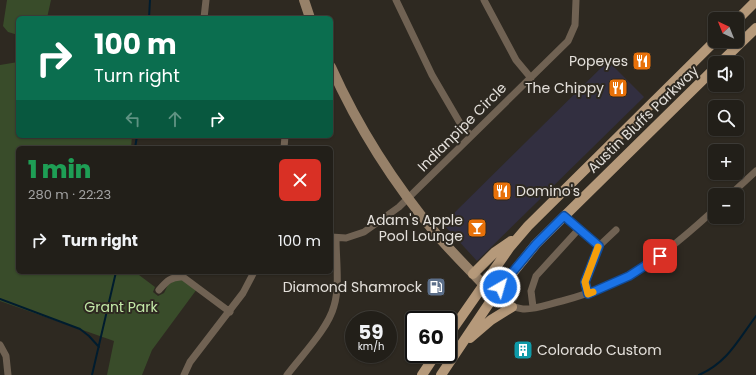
<!DOCTYPE html>
<meta charset="utf-8">
<style>
:root{--surface:#221f19;--page:#2a2722;--text:#f1f3f6;--muted:#a2a2a2;--line:#3f3d38}
body{margin:0;font-family:Poppins,sans-serif;background:var(--page);color:var(--text);height:100vh;display:flex;flex-direction:column;font-size:15px;white-space:nowrap}
*{box-sizing:border-box;margin:0}
p{font-size:13px;color:var(--muted)}
.icon{flex:none;width:22px;height:22px;fill:none;stroke:currentColor;stroke-width:2;stroke-linecap:round;stroke-linejoin:round}
.map{position:relative;flex:1;overflow:hidden}
.details{position:absolute;left:16px;top:146px;width:317px;height:128px;display:flex;flex-direction:column;background:var(--surface);border-radius:6px;box-shadow:0 1px 3px #0004,0 0 0 1px var(--line)}
.details>*{flex:none}
.top-card{position:absolute;left:16px;top:16px;width:317px;height:122px;border-radius:6px;box-shadow:0 1px 3px #0004,0 0 0 1px var(--line);background:#0b6e4f;color:#fff;overflow:hidden}
.needle{width:26px;rotate:317deg}
.fabs{position:absolute;left:708px;top:12px;display:grid;gap:8px}
.fabs a{display:grid;place-items:center;width:36px;height:36px;border-radius:6px;background:var(--surface);box-shadow:0 1px 3px #0004,0 0 0 1px var(--line);font-size:20px}
.speed{position:absolute;left:345px;top:311px;display:flex;gap:8px;font-size:20px;font-weight:700;text-align:center}
.speed>*{display:grid;place-content:center;width:52px;height:52px;border-radius:50%;background:var(--surface);box-shadow:0 1px 3px #0004,0 0 0 1px var(--line);line-height:1}
.speed small{font-size:10px;font-weight:400}
.speed .limit{border:2px solid #111;border-radius:6px;background:#fff;color:#111}
.pin{position:absolute;display:grid;place-items:center;width:34px;height:34px;color:#fff;margin:-17px;border-radius:8px;box-shadow:0 2px 6px #0006}
.me{position:absolute;width:44px;margin:-22px;rotate:38deg;stroke-linejoin:round;filter:drop-shadow(0 0 3px #0008)}
.turn{display:flex;align-items:center;gap:14px;height:84px;padding:0 12px;font-size:18px}
.turn .icon{width:52px;height:52px;stroke-width:2.5}
.turn b{display:block;font-size:28px;line-height:34px}
.lanes{display:flex;align-items:center;height:38px;padding:0 12px;background:#0003;justify-content:center;gap:20px;direction:ltr}
.lanes .off{opacity:.35}
.round{display:grid;place-items:center;flex:none;width:42px;height:42px;border-radius:6px;background:var(--page)}
.overview{display:flex;align-items:center;justify-content:space-between;height:68px;padding:0 12px}
h1{font-size:24px;font-weight:800;line-height:30px;color:#1e9e55}
ul{padding:0;list-style:none}
li{display:flex;align-items:center;gap:12px;height:52px;padding:0 12px}
li div{flex:1}
li b{display:block;font-size:15px}
li em{font-style:normal}
.map>svg:first-child{display:block}
</style>
<div class="map">
<svg width="756" height="375" viewBox="0 0 756 375">
<rect width="100%" height="100%" fill="#2e2921"/>
<!-- commercial -->
<path fill="#322f40" d="M608 61 644 97 477 261 443 224Z"/>
<!-- green -->
<path fill="#394c2a" d="M7 0H51L47 18H18V35L8 32 3 26Z
M18 62V136H132L131 148H18V272H135L155 287 153 292 158 296 164 293 168 285 177 279 186 281 197 289 152 350 142 375H107L114 341 0 301V65Z"/>
<g fill="none" stroke-linecap="round" stroke-linejoin="round">
<!-- stream -->
<path stroke="#001c2e" stroke-width="2" d="M149 18 150 0
M135 148 137 136
M0 299 80 329 89 336 99 347
M92 375 116 272
M699 375C728 362 738 340 756 316"/>
<!-- street -->
<path stroke="#706253" stroke-width="7" d="M396 0 432 75 460 123 471 136
M484 0 516 60 531 78
M204 18 206 0
M284 148 285 136
M730 195 756 171
M564 216 599 246
M331 237 346 238 364 232 399 207 568 41 575 25 576 0
M159 290C166 282 171 276 183 277L230 312
M588 294 585 282 599 246 616 230
M494 296C522 316 531 309 562 301 630 283 665 255 715 209
M533 307 531 291 536 276 578 230
M0 345 6 356 8 375
M184 375 190 362 243 293 254 272
M287 375C301 356 328 329 334 306 340 286 336 260 336 238"/>
<!-- secondary -->
<path stroke="#978169" stroke-width="10" d="M304 0 310 18
M331 67C358 127 395 185 437 235 455 256 475 275 494 296"/>
<!-- primary -->
<path stroke="#b5997a" stroke-width="10" d="M737 20 756 1
M720 63 756 28
M473 274 495 252 511 241
M448 336 510 247 528 226 715 41
M470 338 491 320 512 307
M422 375 436 354
M441 375 494 296 536 244 715 68"/>
</g>
<g fill="none" stroke-linecap="round" stroke-linejoin="round">
<defs>
<path id="route" d="M500 287 536 244 564 216 599 246 585 282 588 294 629 276 660 256"/>
</defs>
<!-- route casing -->
<use href="#route" stroke="#114b97" stroke-width="10"/>
<!-- route -->
<use href="#route" stroke="#1a73e8" stroke-width="7"/>
<!-- slow -->
<path stroke="#f59e0b" stroke-width="7" d="M593 292 588 294 585 282 598 247"/>
</g>
<!-- icons -->
<defs>
<symbol id="restaurant-square" viewBox="-11 -11 22 22"><rect x="-9" y="-9" width="18" height="18" rx="4" fill="#e8710a" stroke="#2e2921"/><path d="M-5-6h1v4h1v-4h1v4h1v-4h1v5L-1.5 .5V6h-2V.5L-5-1ZM5-6V6H3V1.5H1.5Q1.5-4 5-6Z" fill="#fff"/></symbol>
<symbol id="bar-square" viewBox="-11 -11 22 22"><rect x="-9" y="-9" width="18" height="18" rx="4" fill="#e8710a" stroke="#2e2921"/><path d="M-6-5H6L.8 .8V4.5H3.5V6h-7V4.5H-.8V.8Z" fill="#fff"/></symbol>
<symbol id="fuel-square" viewBox="-11 -11 22 22"><rect x="-9" y="-9" width="18" height="18" rx="4" fill="#5c6f8a" stroke="#2e2921"/><path d="M-5.5-6h7V0h2V4h1.3V-2.5L3-4.5l.8-.8L6-3V5H2.5V1h-1V6h-7ZM-4.2-4.7v3.2H.2V-4.7Z" fill="#fff"/></symbol>
<symbol id="building-square" viewBox="-11 -11 22 22"><rect x="-9" y="-9" width="18" height="18" rx="4" fill="#0f9aa8" stroke="#2e2921"/><path d="M-4-6H4V6H1V3H-1V6H-4ZM-2.5-4.3h1.7v1.8h-1.7ZM.8-4.3h1.7v1.8H.8ZM-2.5-1h1.7V.8h-1.7ZM.8-1h1.7V.8H.8Z" fill="#fff"/></symbol>
</defs>
<g fill-rule="evenodd">
<use href="#restaurant-square" x="631" y="50" width="22" height="22"/>
<use href="#restaurant-square" x="607" y="77" width="22" height="22"/>
<use href="#restaurant-square" x="491" y="180" width="22" height="22"/>
<use href="#bar-square" x="466" y="217" width="22" height="22"/>
<use href="#fuel-square" x="425" y="276" width="22" height="22"/>
<use href="#building-square" x="512" y="339" width="22" height="22"/>
</g>
<g text-anchor="middle" dominant-baseline="central" stroke-width="4" stroke-linejoin="round" paint-order="stroke">
<!-- poi labels -->
<g font-size="14" fill="#e4e0db" stroke="#2e2921" text-anchor="end">
<text x="628" y="61">Popeyes</text>
<text x="604" y="88">The Chippy</text>
<text x="516" y="191" text-anchor="start">Domino's</text>
<text x="463" y="220">Adam's Apple<tspan x="463" dy="16">Pool Lounge</tspan></text>
<text x="422" y="287">Diamond Shamrock</text>
<text x="537" y="350" text-anchor="start">Colorado Custom</text>
</g>
<!-- street labels -->
<g font-size="14" fill="#e4e0db" stroke="#2e2921">
<text transform="translate(643 119) rotate(-44)">Austin Bluffs Parkway</text>
<text transform="translate(462 127) rotate(-45)">Indianpipe Circle</text>
</g>
<!-- park labels -->
<g font-size="14" fill="#c3e8a7" stroke="#2e2921">
<text x="121" y="307">Grant Park</text>
</g>
</g>
</svg>
<div class="fabs">
<a><svg class="needle" viewBox="-14 -14 28 28"><path d="M0-13l5 13h-10z" fill="#e53935"/><path d="M0 13l5-13h-10z" fill="#a2a2a2"/></svg></a>
<a><svg class="icon" aria-label="sound" viewBox="0 0 24 24"><path d="M4 9h4l5-4v14l-5-4H4zM17 9q2 3 0 6"/></svg></a>
<a><svg class="icon" aria-label="search" viewBox="0 0 24 24"><circle cx="10" cy="10" r="6"/><path d="M15 15l6 6"/></svg></a>
<a>+</a>
<a>−</a>
</div>
<div class="speed"><div>59<small>km/h</small></div><div class="limit">60</div></div>
<div class="pin" style="left:660px;top:256px;background:#d93025"><svg class="icon" aria-label="arrive" viewBox="0 0 24 24"><path d="M6 21V4h12l-3 4 3 4H6"/></svg></div>
<svg class="me" style="left:500px;top:287px" viewBox="-20 -20 40 40"><circle r="17" fill="#1a73e8" stroke="#fff" stroke-width="3"/><path d="M0-11L8 9 0 5-8 9z" fill="#fff"/></svg>
<div class="top-card">
<div class="turn"><svg class="icon" aria-label="right" viewBox="0 0 24 24"><path d="M7 20v-9h11M14 6l5 5-5 5"/></svg><div><b>100 m</b>Turn right</div></div>
<div class="lanes"><svg class="icon off" aria-label="left" viewBox="0 0 24 24"><path d="M17 20v-9H6M10 6l-5 5 5 5"/></svg><svg class="icon off" aria-label="ahead" viewBox="0 0 24 24"><path d="M12 20V5M6 11l6-6 6 6"/></svg><svg class="icon" aria-label="right" viewBox="0 0 24 24"><path d="M7 20v-9h11M14 6l5 5-5 5"/></svg></div>
</div>
<section class="details">
<div class="overview"><div><h1>1 min</h1><p>280 m · 22:23</p></div><a class="round" style="background:#d93025;color:#fff"><svg class="icon" aria-label="close" viewBox="0 0 24 24"><path d="M6 6l12 12M18 6L6 18"/></svg></a></div>
<ul>
<li><svg class="icon" aria-label="right" viewBox="0 0 24 24"><path d="M7 20v-9h11M14 6l5 5-5 5"/></svg><div><b>Turn right</b></div><em>100 m</em></li>
</ul>
</section>
</div>
